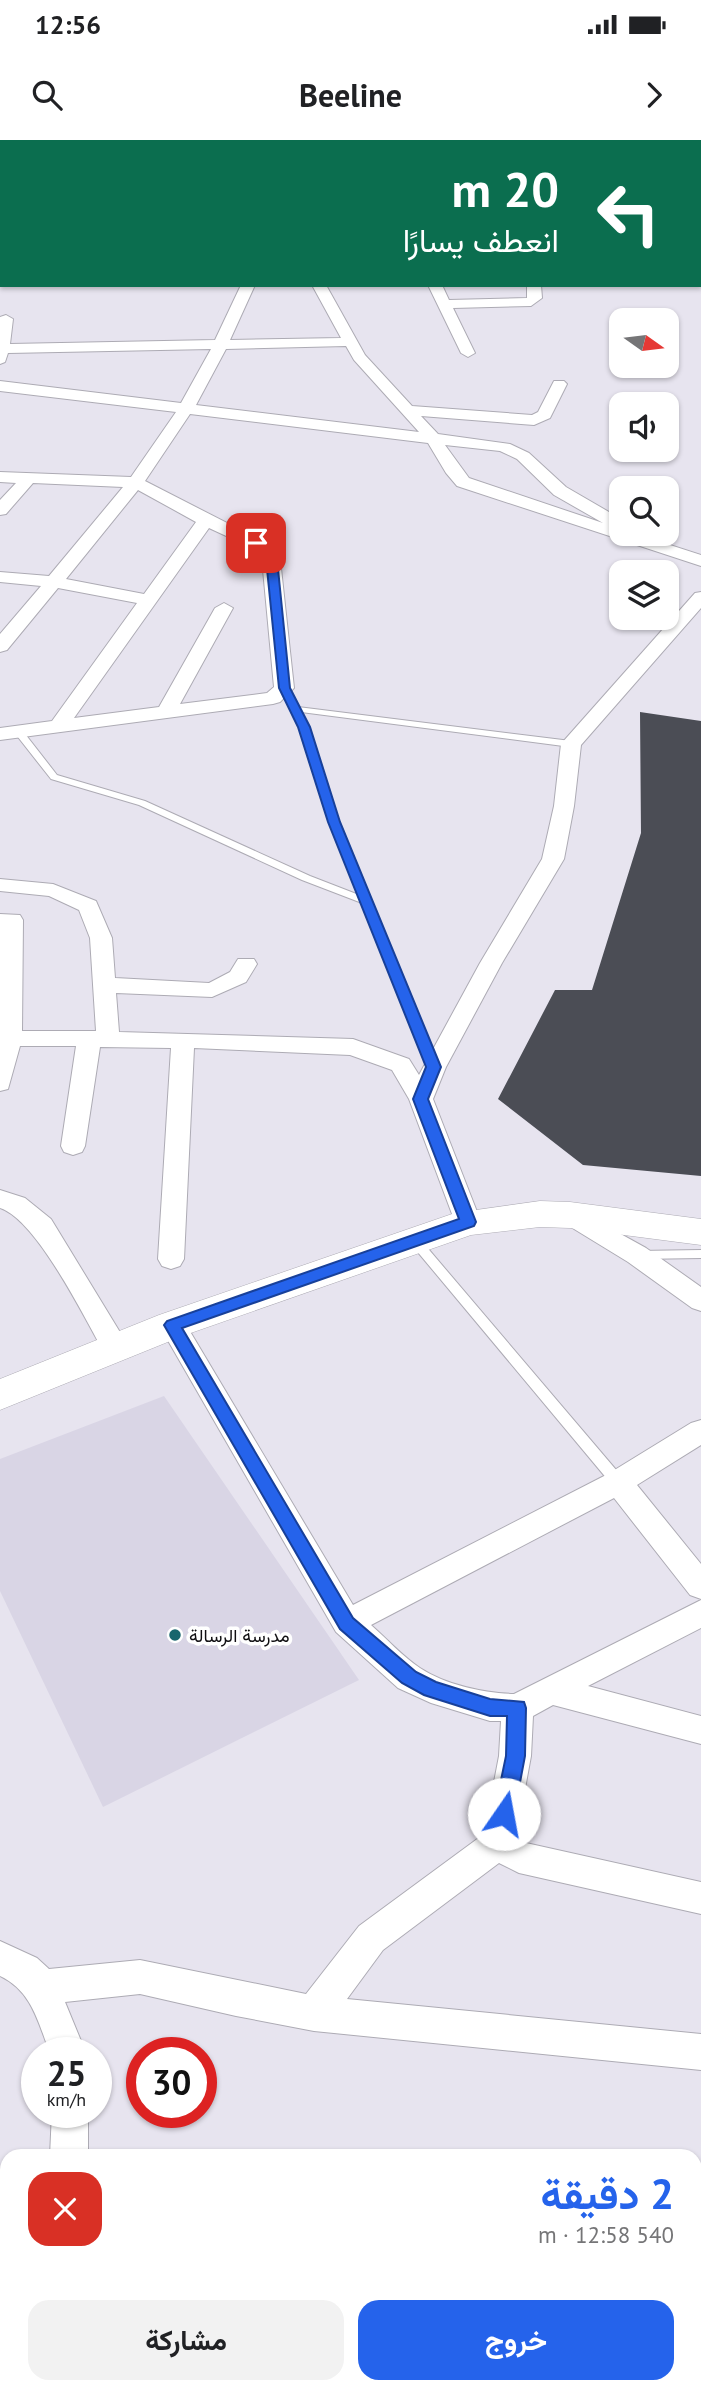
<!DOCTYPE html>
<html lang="ar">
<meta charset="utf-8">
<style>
:root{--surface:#fff;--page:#f2f2f2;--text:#202124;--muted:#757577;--accent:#2563eb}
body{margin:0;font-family:"PT Sans",Vazirmatn,sans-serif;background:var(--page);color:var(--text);direction:rtl;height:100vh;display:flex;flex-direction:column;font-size:26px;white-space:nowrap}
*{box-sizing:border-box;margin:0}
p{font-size:23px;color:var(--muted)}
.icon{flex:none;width:38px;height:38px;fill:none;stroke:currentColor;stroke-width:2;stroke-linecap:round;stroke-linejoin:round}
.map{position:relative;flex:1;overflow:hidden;direction:ltr}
.sheet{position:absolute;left:0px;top:2009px;width:702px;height:245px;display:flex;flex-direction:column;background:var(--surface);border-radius:21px 21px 0 0;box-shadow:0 2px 5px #0004;direction:rtl}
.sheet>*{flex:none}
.top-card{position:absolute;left:0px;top:0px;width:702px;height:147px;box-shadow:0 2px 5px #0004;direction:rtl;background:#0b6e4f;color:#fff;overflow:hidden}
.needle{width:46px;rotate:104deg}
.tools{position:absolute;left:609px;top:168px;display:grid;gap:14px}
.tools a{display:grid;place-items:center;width:70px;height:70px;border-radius:14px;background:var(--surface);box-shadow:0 2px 5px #0004;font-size:35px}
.speed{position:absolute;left:21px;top:1897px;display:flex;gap:14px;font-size:35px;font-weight:700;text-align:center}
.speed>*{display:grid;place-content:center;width:91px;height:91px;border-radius:50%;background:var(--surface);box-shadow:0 2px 5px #0004;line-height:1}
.speed small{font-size:18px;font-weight:400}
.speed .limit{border:10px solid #d22;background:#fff;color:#111}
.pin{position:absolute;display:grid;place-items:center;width:60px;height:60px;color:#fff;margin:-30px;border-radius:14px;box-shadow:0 4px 10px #0006}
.me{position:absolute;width:77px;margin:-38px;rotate:12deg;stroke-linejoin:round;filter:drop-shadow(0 0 5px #0008)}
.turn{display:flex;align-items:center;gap:24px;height:147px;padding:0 28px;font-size:32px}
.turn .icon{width:91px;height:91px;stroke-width:2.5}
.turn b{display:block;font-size:49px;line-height:60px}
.round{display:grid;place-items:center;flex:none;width:74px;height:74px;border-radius:21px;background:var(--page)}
.overview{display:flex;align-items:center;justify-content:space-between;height:119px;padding:0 28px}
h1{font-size:42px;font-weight:700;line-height:52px;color:var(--accent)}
.primary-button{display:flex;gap:14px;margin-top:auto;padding:14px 28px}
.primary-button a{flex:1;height:80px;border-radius:21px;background:var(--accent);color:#fff;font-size:28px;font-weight:700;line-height:80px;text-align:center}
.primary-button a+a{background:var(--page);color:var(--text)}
.status{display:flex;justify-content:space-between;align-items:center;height:49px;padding:0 35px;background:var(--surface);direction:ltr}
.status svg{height:19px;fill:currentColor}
header{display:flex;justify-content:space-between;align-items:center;height:91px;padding:0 28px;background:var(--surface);font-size:32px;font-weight:700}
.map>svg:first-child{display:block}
</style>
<div class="status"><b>12:56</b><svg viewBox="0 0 49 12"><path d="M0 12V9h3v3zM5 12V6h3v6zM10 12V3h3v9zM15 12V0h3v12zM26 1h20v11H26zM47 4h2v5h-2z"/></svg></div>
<header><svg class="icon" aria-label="forward" viewBox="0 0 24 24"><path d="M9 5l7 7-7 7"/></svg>Beeline<svg class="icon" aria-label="search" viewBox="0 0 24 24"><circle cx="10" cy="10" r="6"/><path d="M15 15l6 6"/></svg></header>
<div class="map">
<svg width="701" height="2254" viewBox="0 0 701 2254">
<rect width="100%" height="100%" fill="#e7e4ef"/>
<!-- built -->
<path fill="#d9d5e5" d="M164 1256 359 1540 103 1667 0 1451V1319Z"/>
<!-- building -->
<path fill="#4b4d55" d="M640 572 701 581V1036L583 1025 498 959 555 850H592L641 693Z"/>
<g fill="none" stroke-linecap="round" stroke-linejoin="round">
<defs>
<path id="lane" d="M284 545 288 548 298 567 571 601 576 604 571 607 301 572 309 587 339 682 440 927 438 930H430L428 927 362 763 302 740 139 665 51 639 14 592 19 589 22 590 57 635 145 661 310 736 359 755 329 682 299 587 280 548Z
M415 1097 419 1098 623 1338 625 1342 623 1346 618 1347 613 1346 411 1104 409 1101Z
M701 1110V1118L638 1119 632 1115 638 1111Z"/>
<path id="street" d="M594 0H606V2H594Z
M241 145H255L230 200 341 198 312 145H326L365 215 412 266 532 275 538 272 554 241H564L567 244 550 278 534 285 421 276 438 294 510 304 529 313 566 347 621 379V394H636L701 415V426L457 346 446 333 428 303 190 274 145 341 272 406 280 419 294 548 280 562 273 564 0 600V588L52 581 137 463 58 448 7 510 0 512V494L41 446 0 442V432L49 436 123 347 33 343 6 374 0 375V360L16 343 0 342V332L131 337 176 272 0 251V241L181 263 211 209 8 213 5 222 0 224V177L6 175 13 179 10 204 215 200ZM346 206 354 220 419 292 196 265 226 209ZM445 305 500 311 517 319 554 355 603 383 469 338ZM138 350 196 382 144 454 66 439ZM209 388 250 407 262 419 274 547 267 553 180 564 233 468 224 463 215 468 159 567 74 578Z
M428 145H442L449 160 527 158V145H541L542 158 531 166 453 168 475 213 468 217 461 213Z
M701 452V468L581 605 574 666 564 719 502 823 446 927 433 959 481 1082 477 1089 468 1091 459 1089 455 1082 409 959 392 930 350 915 194 908 184 1119 180 1126 171 1129 162 1126 158 1119 171 908 100 907 85 1006 82 1012 73 1015 64 1012 61 1006 76 906H20L8 949 0 951V774L20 775 23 780 22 891H96L90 798 79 770 49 756 0 751V739L53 744 96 761 112 798 115 838 209 843 230 832 238 819H254L257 824 246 842 212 857 116 853 119 892 353 899 409 919 419 935 480 823 542 719 554 666 561 604 695 453Z
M0 1050 25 1058 51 1079 129 1207 125 1214 115 1217 105 1214C85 1179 37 1080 0 1068Z
M570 1066 646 1108 701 1147V1171L692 1168 628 1122 561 1081 557 1075 561 1069Z
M172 1175 182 1178 353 1465 608 1334 691 1283 701 1280V1305L637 1345 701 1424V1459L690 1455 614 1358 371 1485C387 1499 403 1517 420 1528 446 1545 484 1553 514 1554L701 1460V1488L588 1546 701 1576V1604L553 1565 533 1576 531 1616 517 1692 519 1698 526 1703 701 1742V1774L519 1733 499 1723 383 1810 347 1859 701 1894V1930L314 1891 236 1876 140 1854 65 1862 86 1913H50C38 1882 32 1851 0 1836V1801L37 1818 49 1829 140 1820 306 1854 359 1786 484 1694 499 1616 501 1581H490L431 1563 398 1548 336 1492 159 1185 162 1178Z
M52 1972H88V2016H50Z
M695 2152H701V2192L695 2191Z
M49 2247H89V2254H49Z
M624 2247H664V2254H624Z"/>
<path id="secondary" d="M96 0H118L119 2H98Z
M700 129H701V141H700Z
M540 1061 570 1062 701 1079V1105L570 1088 540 1087 471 1095 185 1195 0 1270V1239L159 1175 455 1073Z"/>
</defs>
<!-- lane casing -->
<use href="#lane" stroke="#adabb4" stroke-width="2"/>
<!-- street casing -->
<use href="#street" stroke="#adabb4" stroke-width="2"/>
<!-- secondary casing -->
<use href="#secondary" stroke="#adabb4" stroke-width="1"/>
<!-- lane -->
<use href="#lane" fill="#fff" fill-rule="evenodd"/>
<!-- street -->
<use href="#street" fill="#fff" fill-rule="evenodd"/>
<!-- secondary -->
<use href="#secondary" fill="#fff" fill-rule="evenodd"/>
</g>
<!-- route -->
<path fill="#2563eb" stroke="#184099" stroke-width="2" d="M252 400C264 399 271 410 277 419L290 548 310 587 340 682 441 927 428 959 476 1082 474 1086 182 1188 353 1478 416 1532 436 1542 490 1559 524 1562 526 1568 525 1616 514 1674 511 1681 504 1684 497 1681 494 1674 506 1616 507 1576H490L424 1555 402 1543 340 1489 164 1185 167 1181 459 1079 413 959 426 927 328 682 298 587 279 548 266 419 252 405Z"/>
<!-- markers -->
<circle fill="#18656d" stroke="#fff" stroke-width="2.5" cx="175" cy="1495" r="7"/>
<g text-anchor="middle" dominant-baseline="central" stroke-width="7" stroke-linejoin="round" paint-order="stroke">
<!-- poi labels -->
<g font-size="18" fill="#100f12" stroke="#fff" text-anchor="start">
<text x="189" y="1495">مدرسة الرسالة</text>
</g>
</g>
</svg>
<div class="tools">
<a><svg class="needle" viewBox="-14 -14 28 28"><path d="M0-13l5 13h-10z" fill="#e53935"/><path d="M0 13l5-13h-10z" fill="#757577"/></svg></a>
<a><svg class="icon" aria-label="sound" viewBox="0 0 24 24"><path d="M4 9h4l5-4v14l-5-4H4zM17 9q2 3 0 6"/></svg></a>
<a><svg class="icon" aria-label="search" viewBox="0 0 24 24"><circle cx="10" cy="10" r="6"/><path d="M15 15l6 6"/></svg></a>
<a><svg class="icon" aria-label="layers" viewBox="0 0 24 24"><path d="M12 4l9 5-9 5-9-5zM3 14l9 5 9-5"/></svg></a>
</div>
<div class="speed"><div>25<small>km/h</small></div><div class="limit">30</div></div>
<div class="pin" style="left:256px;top:403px;background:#d93025"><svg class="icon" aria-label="arrive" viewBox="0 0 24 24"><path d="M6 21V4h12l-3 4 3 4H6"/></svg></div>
<svg class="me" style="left:504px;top:1674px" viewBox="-20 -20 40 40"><circle r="19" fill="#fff"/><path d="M0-13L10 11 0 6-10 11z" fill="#2563eb"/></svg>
<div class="top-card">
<div class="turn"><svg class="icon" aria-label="left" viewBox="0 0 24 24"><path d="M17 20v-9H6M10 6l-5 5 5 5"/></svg><div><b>20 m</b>انعطف يسارًا</div></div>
</div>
<section class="sheet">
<div class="overview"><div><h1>2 دقيقة</h1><p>540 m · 12:58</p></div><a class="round" style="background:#d93025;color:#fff"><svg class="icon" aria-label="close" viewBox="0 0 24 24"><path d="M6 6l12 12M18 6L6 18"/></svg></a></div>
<div class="primary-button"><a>خروج</a><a>مشاركة</a></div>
</section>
</div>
